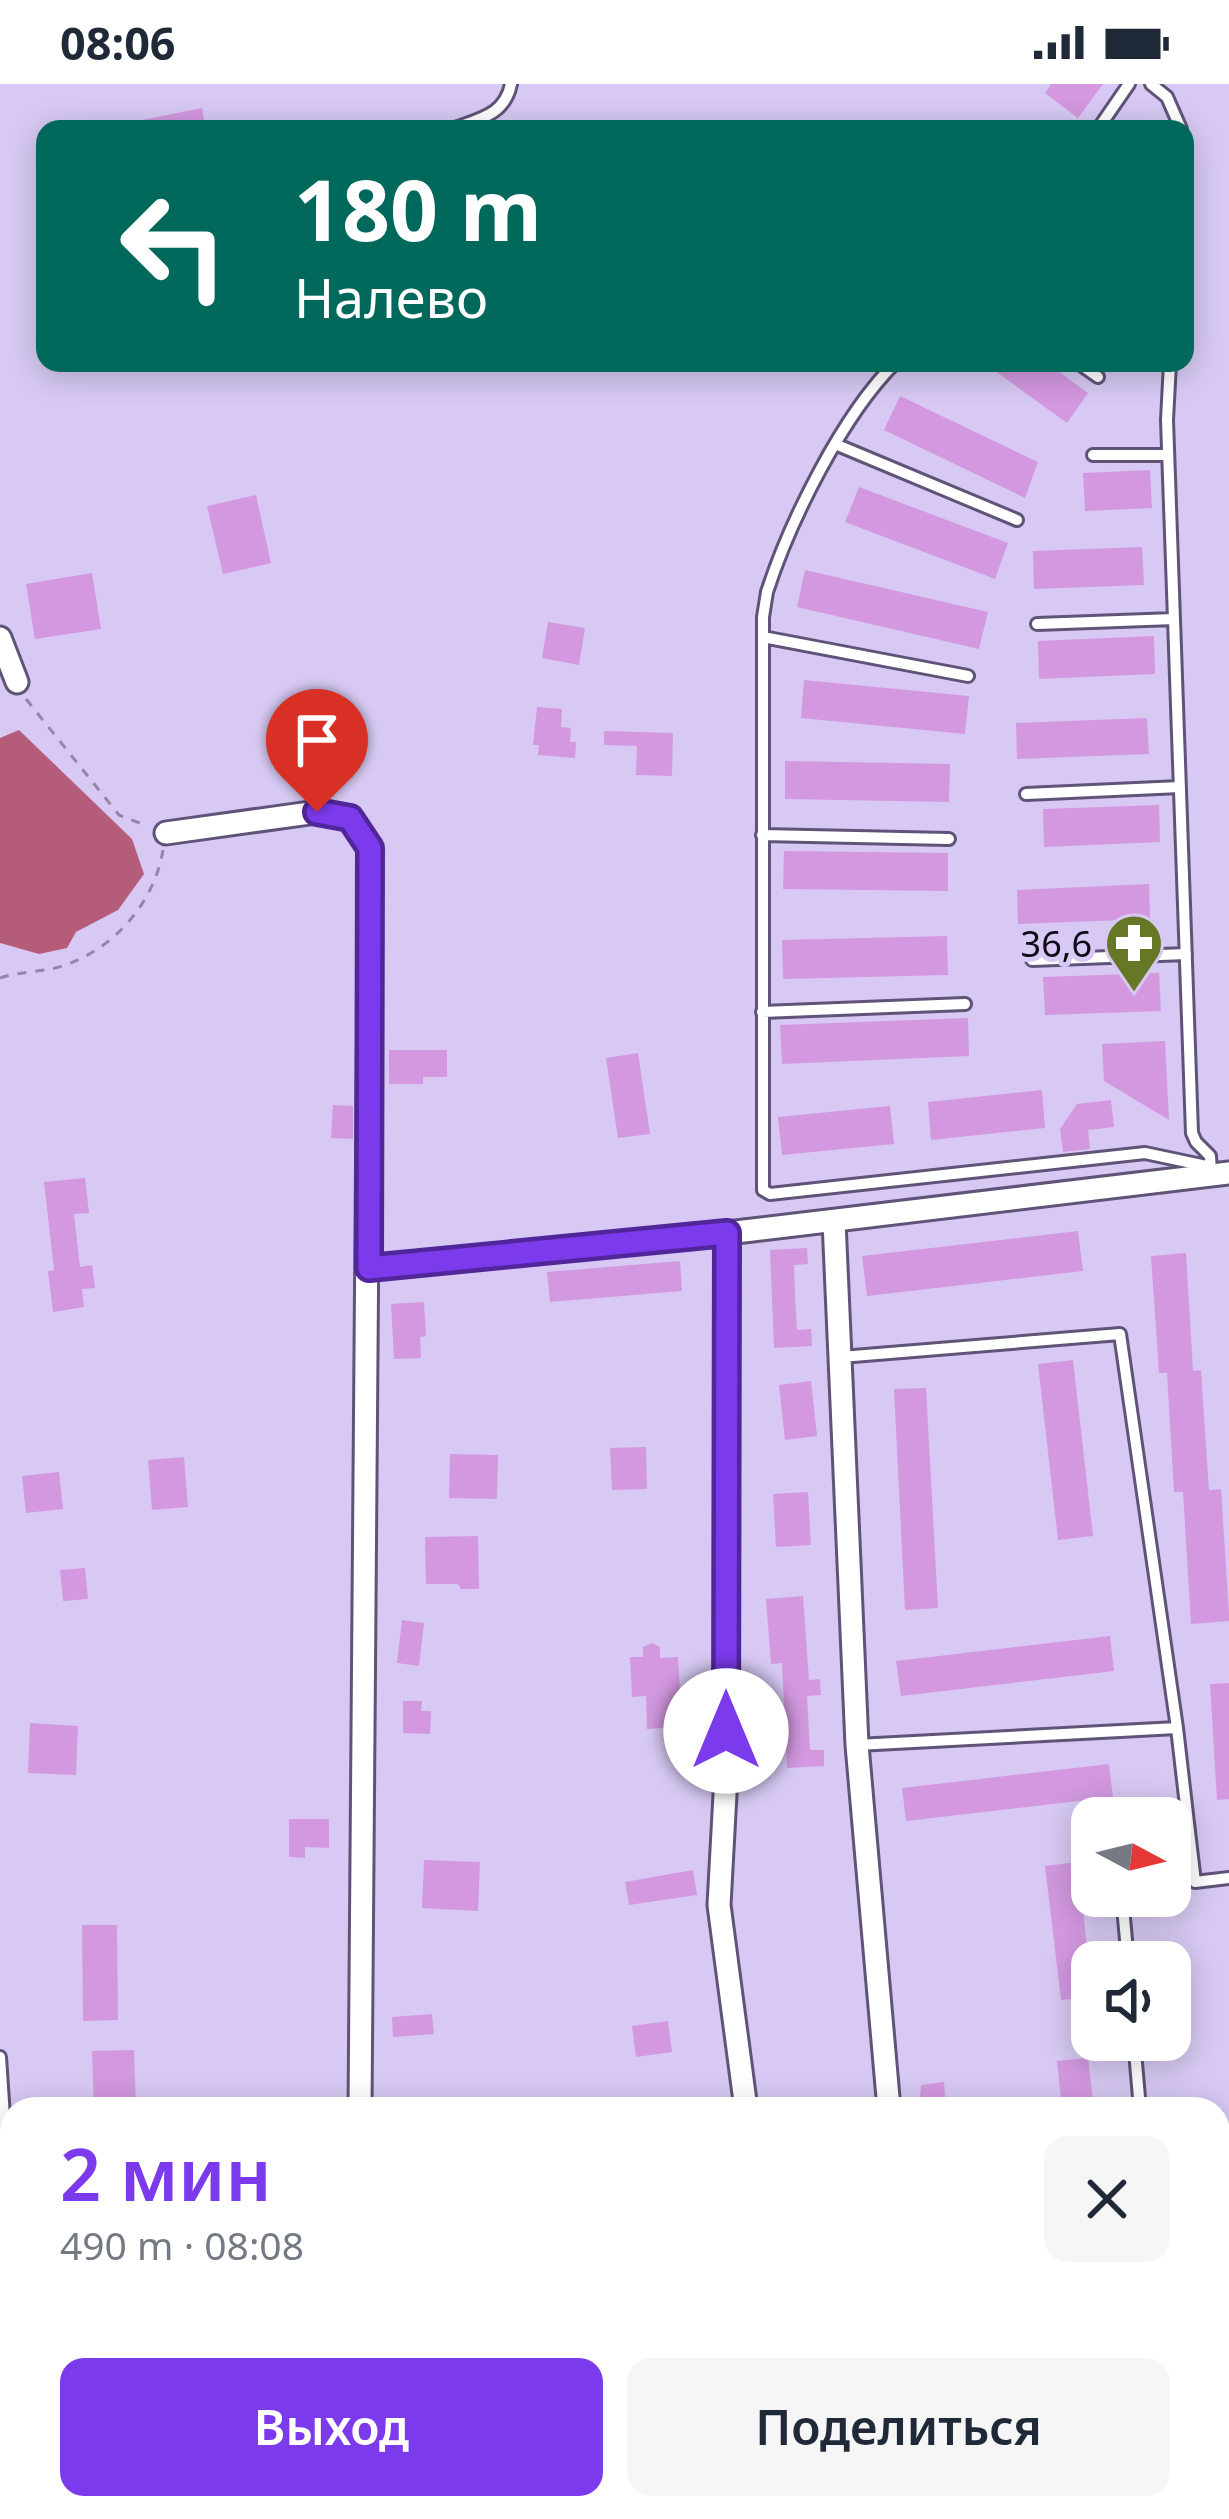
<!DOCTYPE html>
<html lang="ru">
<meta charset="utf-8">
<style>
:root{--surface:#fff;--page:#f6f6f7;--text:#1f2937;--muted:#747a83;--accent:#7c3aed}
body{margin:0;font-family:"Noto Sans",sans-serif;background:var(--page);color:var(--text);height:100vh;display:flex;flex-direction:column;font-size:45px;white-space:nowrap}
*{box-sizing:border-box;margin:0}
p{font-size:39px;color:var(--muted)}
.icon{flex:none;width:66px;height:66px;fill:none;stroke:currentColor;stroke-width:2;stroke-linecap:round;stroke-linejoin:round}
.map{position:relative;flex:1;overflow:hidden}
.drawer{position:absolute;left:0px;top:2013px;width:1230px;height:423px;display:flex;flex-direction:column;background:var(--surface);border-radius:36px 36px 0 0;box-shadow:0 6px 30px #0003}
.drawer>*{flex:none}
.top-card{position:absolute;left:36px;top:36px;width:1158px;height:252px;border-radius:24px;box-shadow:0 6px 30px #0003;background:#00695c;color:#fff;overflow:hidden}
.needle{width:78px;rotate:97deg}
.controls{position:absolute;left:1071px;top:1713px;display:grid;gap:24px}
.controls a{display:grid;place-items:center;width:120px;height:120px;border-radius:24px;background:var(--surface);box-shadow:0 6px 30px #0003;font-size:60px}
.pin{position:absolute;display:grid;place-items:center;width:102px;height:102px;color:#fff;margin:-123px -51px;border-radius:50% 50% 50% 0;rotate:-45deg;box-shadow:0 0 12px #0007}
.pin .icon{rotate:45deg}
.me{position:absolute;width:132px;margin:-66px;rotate:0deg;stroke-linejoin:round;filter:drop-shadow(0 0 9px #0008)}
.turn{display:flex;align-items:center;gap:42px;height:252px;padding:0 60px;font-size:54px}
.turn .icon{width:156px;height:156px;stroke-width:2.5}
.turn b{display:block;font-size:84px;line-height:102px}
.round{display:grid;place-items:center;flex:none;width:126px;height:126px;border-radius:24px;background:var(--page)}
.summary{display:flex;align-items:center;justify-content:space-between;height:204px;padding:0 60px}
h1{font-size:72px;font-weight:600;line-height:90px;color:var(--accent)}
.action{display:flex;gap:24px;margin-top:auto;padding:24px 60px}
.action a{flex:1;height:138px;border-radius:24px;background:var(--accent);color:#fff;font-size:48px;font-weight:600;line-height:138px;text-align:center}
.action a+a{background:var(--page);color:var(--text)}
.status{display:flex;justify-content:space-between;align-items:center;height:84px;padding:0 60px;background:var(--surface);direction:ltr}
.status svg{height:33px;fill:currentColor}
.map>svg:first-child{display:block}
</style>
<div class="status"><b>08:06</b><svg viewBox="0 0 49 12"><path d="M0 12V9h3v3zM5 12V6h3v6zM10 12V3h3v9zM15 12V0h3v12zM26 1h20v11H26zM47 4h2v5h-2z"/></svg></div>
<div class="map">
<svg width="1229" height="2435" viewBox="0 0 1229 2435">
<rect width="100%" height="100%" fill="#d7c9f3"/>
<!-- green -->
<path fill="#e3af84" d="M1229 2377V2435H855V2429L890 2424H1218V2379Z"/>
<!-- water -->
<path fill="#b55c7a" d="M19 646 132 755 144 790 118 826 76 848 67 864 39 870 0 859V654Z"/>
<!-- building -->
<path fill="#d398e0" d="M1051 0H1103L1078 34 1045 9Z
M202 24 206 45H133L132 38Z
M984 279H1047L1088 309 1067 339Z
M900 312 1038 378 1025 414 884 346Z
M1150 386 1152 424 1085 427 1083 389Z
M859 403 1008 459 995 495 845 438Z
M256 411 271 479 223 490 207 422Z
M1142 463 1144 501 1034 505 1033 467Z
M805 486 988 528 979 565 797 523Z
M92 489 101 545 35 555 26 500Z
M548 538 585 544 579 581 542 574Z
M1154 552 1155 590 1039 595 1038 557Z
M804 596 969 612 965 650 801 634Z
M537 623 562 625 561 643 571 644 570 658H576L575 674 538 671 539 661H533Z
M1147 634 1149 670 1017 675 1016 639Z
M604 647 673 649 672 692 636 691 637 662 604 661Z
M785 677 950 680 949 718 785 715Z
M1159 721 1160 758 1044 763 1043 725Z
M784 767 948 769V807L783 805Z
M1149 800 1150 835 1018 840 1017 806Z
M947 852 948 891 783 895 782 856Z
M1159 889 1161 927 1045 931 1043 893Z
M968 934 969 972 782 980 780 941Z
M1165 957 1169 1036 1104 997 1102 960Z
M389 966H447V993H423V1000H389Z
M638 969 650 1050 618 1054 606 974Z
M1042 1006 1045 1044 931 1056 928 1018Z
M1111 1016 1114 1043 1088 1046 1090 1065 1063 1068 1060 1045 1077 1020Z
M333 1021 353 1022V1055L331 1054Z
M890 1022 894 1060 782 1071 778 1033Z
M85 1094 89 1129 74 1130 80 1183 92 1181 95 1204 82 1205 84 1223 53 1228 48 1187 54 1186 44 1098Z
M1078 1147 1083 1187 867 1212 862 1172Z
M807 1164 808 1180 794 1181 795 1213 797 1246 811 1245 812 1262 774 1264 770 1166Z
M1186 1169 1193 1287 1201 1286 1209 1406 1221 1405 1229 1530V1537L1191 1540 1183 1408H1174L1167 1289H1159L1151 1172Z
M680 1177 682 1207 550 1218 547 1188Z
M424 1218 426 1252 420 1253 421 1274 394 1275 391 1220Z
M1073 1276 1093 1452 1058 1456 1038 1280Z
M811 1297 817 1352 785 1356 779 1301Z
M926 1304 938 1524 905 1526 894 1305Z
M646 1363 647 1405 612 1406 610 1364Z
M450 1370 498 1371 497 1415 449 1414Z
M184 1373 188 1423 152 1426 148 1376Z
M59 1388 63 1425 26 1429 22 1392Z
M808 1408 811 1461 776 1463 773 1410Z
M478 1452 479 1505H461L458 1500H426L425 1453Z
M85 1484 88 1515 63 1517 60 1486Z
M803 1512 809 1596 820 1595 821 1611 807 1612 810 1666H824V1682L787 1684 782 1579 771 1580 766 1515Z
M402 1536 424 1539 419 1582 397 1579Z
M1110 1552 1114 1587 901 1612 896 1577Z
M652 1559 660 1563V1574L678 1573 681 1623 711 1621V1641L647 1645 646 1612 632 1613 630 1573H643V1563Z
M1229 1599V1715L1217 1716 1210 1600Z
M403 1617H422L421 1627H431L430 1650 403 1649Z
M30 1639 78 1642 76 1691 28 1689Z
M1109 1680 1113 1713 906 1737 902 1704Z
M289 1735H329V1764L305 1763V1774L289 1773Z
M424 1776 480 1778 478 1827 422 1824Z
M1078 1778 1092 1913 1061 1916 1045 1782Z
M693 1786 697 1811 629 1821 625 1798Z
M82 1841H117L118 1936 83 1937Z
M432 1930 434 1950 393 1953 392 1933Z
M668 1937 672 1968 636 1973 632 1942Z
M134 1966 136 2025H94L92 1967Z
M1088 1974 1094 2025H1062L1057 1977Z
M944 1998 946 2025H919L921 2001Z"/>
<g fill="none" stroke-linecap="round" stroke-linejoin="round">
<defs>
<path id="lane" d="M1151 0 1167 13 1181 45
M452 45C479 35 505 31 511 0
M1098 45 1129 0
M895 279C842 332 790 437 767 508L763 533V1106L770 1110 1145 1069 1211 1083
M1078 279 1098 293
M1170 279 1167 336 1192 1049 1196 1058 1210 1072 1211 1087
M835 360 1017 436
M1093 371H1168
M1037 540 1174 535
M763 553 968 592
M1026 710 1180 703
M762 751 949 755
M1032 876 1186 870
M762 928 965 920
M841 1273 1120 1250 1177 1644 857 1661
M1188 1739 1195 1798 1229 1794
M1170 1753 1188 1739 1177 1644
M1122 1812 1128 1878
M1134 1956 1140 2025
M0 1973 12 2152
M30 2424 31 2435"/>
<path id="street" d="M0 554 17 598
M166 749 317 728 350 734 370 764 360 2025
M834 1137 857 1661 889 2025
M727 1149 726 1692 719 1821 746 2025
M369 1183 727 1149 1229 1089
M1218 2362 1229 2358
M542 2424 620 2435
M243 2435 249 2424
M718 2435 776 2424"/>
</defs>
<!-- lane casing -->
<use href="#lane" stroke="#5f5377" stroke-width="16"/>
<!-- street casing -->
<use href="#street" stroke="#5f5377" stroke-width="27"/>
<!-- path -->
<path stroke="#9287a7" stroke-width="3" stroke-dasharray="9 9" stroke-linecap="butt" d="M26 615 119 731 145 741
M0 894C18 888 37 888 55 884 110 870 154 821 163 766
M842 2424 843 2435
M1078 2435 1079 2424
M1206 2435 1209 2424"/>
<!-- lane -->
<use href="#lane" stroke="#fff" stroke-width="10"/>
<!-- street -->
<use href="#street" stroke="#fff" stroke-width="21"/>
</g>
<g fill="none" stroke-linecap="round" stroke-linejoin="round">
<defs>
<path id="route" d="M317 728 350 734 370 764 369 1184 727 1149 726 1647"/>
</defs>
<!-- route casing -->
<use href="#route" stroke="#51269a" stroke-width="30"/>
<!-- route -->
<use href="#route" stroke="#7c3aed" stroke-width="21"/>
</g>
<!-- icons -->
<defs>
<symbol id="pharmacy-pin" viewBox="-11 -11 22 30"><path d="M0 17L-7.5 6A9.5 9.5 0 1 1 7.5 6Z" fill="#667726" stroke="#d7c9f3"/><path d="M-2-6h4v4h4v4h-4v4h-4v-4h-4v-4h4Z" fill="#fff"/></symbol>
</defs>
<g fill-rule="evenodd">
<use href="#pharmacy-pin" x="1101" y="826" width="66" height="90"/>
</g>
<g text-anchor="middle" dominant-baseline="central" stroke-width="10" stroke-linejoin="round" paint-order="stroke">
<!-- poi labels -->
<g font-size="36" fill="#0f0917" stroke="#d7c9f3" text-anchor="end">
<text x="1092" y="859">36,6</text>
</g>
</g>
</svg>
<div class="controls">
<a><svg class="needle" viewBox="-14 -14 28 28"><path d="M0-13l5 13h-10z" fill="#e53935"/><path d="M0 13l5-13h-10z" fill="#747a83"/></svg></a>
<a><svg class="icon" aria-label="sound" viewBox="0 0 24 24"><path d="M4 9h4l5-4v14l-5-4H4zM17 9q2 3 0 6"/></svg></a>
</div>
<div class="pin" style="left:317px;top:728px;background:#d93025"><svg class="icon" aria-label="arrive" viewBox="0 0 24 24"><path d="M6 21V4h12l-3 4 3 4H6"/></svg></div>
<svg class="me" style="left:726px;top:1647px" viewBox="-20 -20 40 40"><circle r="19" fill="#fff"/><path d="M0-13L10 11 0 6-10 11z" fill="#7c3aed"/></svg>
<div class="top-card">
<div class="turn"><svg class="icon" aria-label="left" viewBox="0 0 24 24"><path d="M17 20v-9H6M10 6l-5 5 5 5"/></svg><div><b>180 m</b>Налево</div></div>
</div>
<section class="drawer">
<div class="summary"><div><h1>2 мин</h1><p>490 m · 08:08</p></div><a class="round"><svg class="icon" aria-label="close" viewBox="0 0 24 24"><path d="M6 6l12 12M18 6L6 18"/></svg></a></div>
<div class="action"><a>Выход</a><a>Поделиться</a></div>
</section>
</div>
